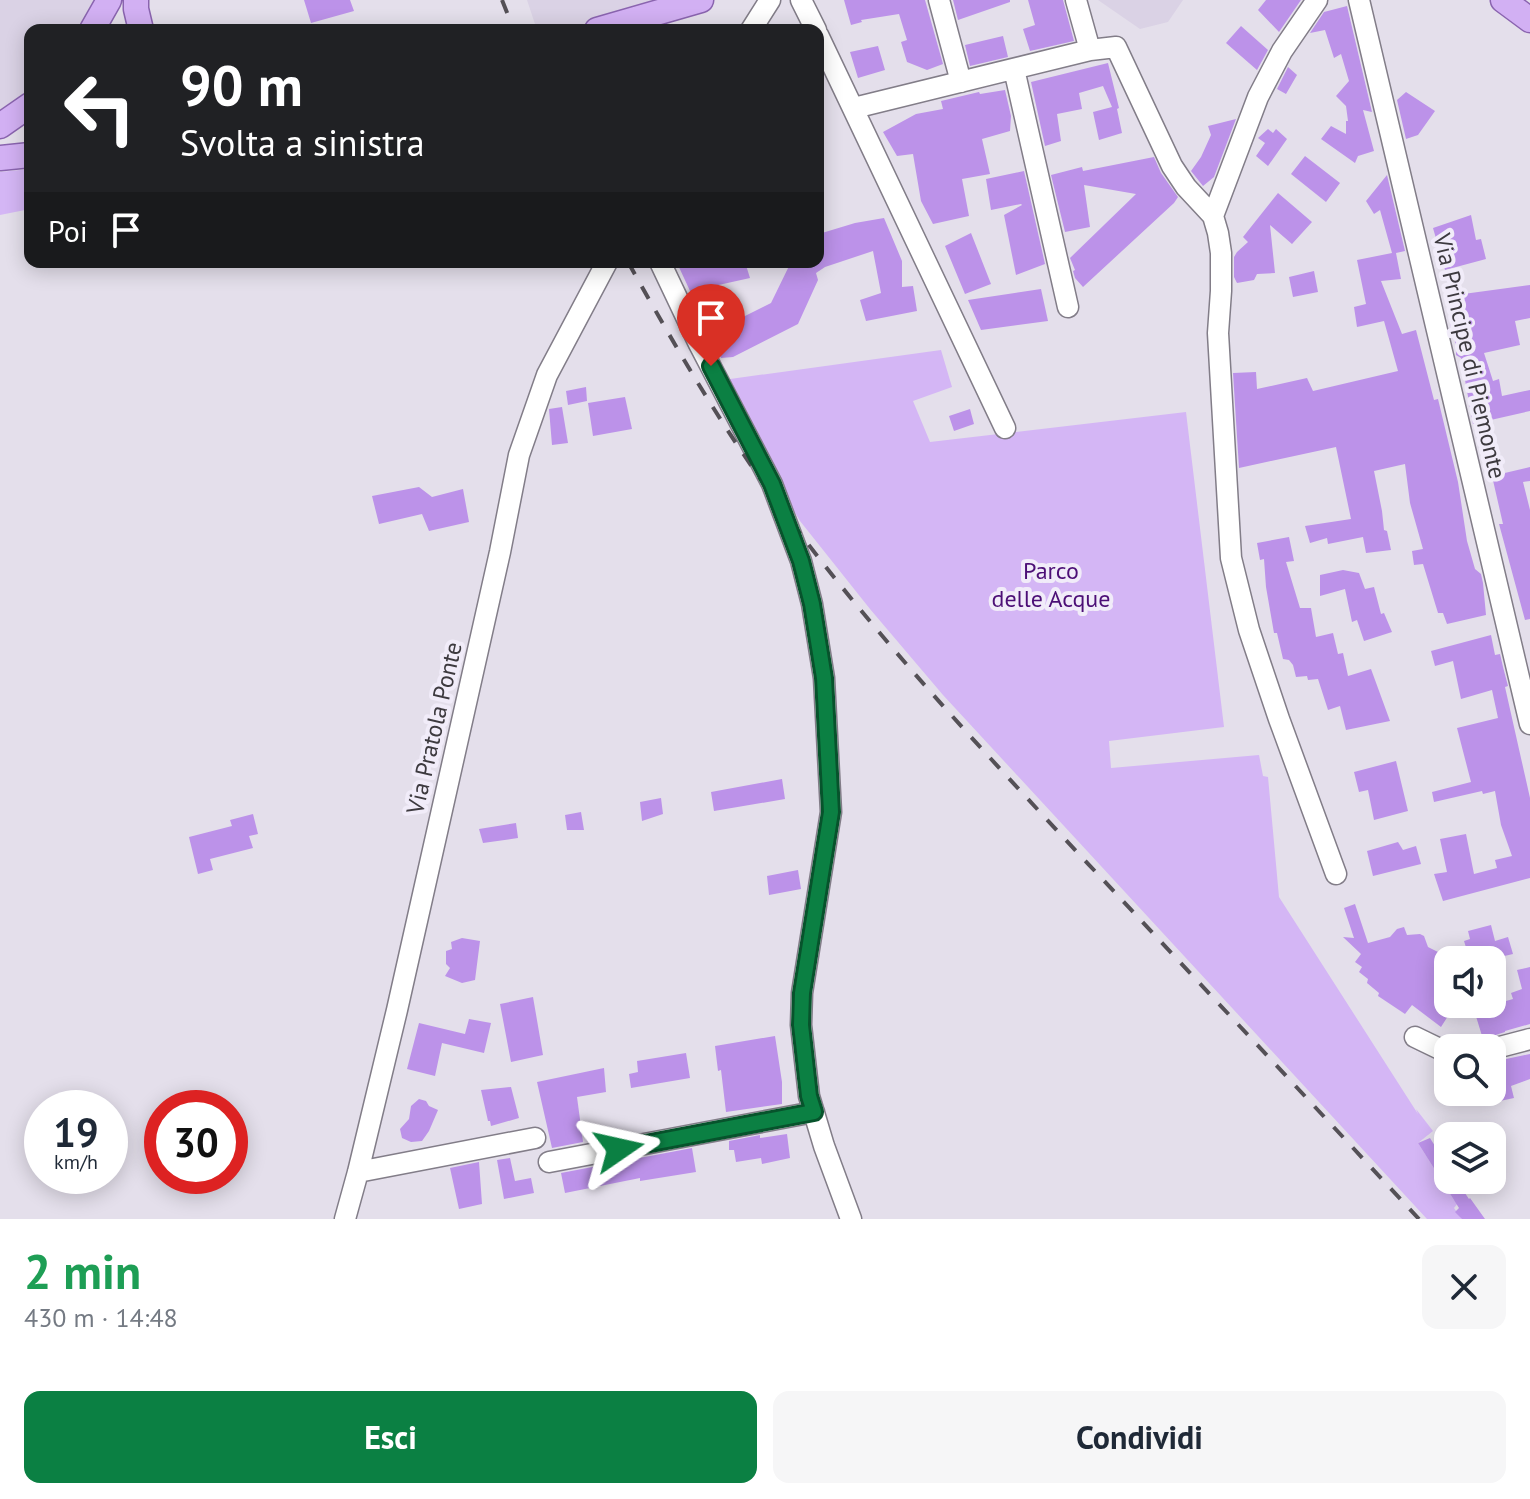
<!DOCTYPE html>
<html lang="it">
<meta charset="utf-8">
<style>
:root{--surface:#fff;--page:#f6f6f7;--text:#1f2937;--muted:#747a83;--accent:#0b8043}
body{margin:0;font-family:"PT Sans",sans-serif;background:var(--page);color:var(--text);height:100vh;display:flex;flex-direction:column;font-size:30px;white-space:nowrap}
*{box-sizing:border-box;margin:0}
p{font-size:26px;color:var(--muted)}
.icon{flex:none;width:44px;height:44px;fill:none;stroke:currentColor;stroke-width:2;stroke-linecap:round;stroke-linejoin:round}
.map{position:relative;height:1219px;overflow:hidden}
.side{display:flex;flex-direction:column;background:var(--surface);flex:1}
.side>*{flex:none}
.guide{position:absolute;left:24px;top:24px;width:800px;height:244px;border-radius:16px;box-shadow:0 4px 20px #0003;background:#202124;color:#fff;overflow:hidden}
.tools{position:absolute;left:1434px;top:946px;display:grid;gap:16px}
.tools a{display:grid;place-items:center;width:72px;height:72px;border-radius:16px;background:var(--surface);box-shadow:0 4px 20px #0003;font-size:40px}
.speed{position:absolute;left:24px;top:1090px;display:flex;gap:16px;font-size:40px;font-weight:700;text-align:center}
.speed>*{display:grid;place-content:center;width:104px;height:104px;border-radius:50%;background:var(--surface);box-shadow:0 4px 20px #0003;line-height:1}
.speed small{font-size:20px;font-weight:400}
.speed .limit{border:12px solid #d22;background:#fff;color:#111}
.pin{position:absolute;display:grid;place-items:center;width:68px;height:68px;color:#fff;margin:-82px -34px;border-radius:50% 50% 50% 0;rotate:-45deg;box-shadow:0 0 8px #0007}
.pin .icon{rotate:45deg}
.me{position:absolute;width:88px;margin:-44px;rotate:79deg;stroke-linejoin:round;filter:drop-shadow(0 0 6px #0008)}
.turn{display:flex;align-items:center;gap:28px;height:168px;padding:0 24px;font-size:36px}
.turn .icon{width:104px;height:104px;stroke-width:2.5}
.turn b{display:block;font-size:56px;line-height:68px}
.then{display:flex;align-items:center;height:76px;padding:0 24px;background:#0003;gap:16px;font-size:30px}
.round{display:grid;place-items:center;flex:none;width:84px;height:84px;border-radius:16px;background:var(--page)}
.summary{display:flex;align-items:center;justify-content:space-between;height:136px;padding:0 24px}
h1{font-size:48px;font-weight:700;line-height:60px;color:#1e9e55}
.button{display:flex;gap:16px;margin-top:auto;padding:16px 24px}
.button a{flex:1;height:92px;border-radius:16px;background:var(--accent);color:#fff;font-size:32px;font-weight:700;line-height:92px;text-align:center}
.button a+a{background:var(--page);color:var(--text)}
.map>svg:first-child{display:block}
</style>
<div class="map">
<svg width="1530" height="1219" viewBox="0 0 1530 1219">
<rect width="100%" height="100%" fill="#e4dfeb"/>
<!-- built -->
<path fill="#dad2e5" d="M0 0H98L79 30H30V94L0 115Z
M527 0H672L567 30H537Z
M1098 0H1183L1168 22 1140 29Z"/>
<!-- green -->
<path fill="#d4b6f5" d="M30 169V209L0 215V172Z
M941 350 952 387 913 401 930 442 1186 412 1224 727 1109 741 1111 768 1259 755 1263 776 1268 777 1279 897 1418 1114 1416 1109 1433 1131 1418 1143 1454 1200 1458 1203 1454 1208 1462 1219H1427L943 695 870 609 800 521 774 477 723 380Z"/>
<!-- building -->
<path fill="#bc92e9" d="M304 0H350L354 11 311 23Z
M844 0H925L943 64 927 70 907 62 901 42 907 40 899 14 861 20 862 22 851 25Z
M953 0H1010V2L958 20Z
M1028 0H1063L1074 41 1030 51 1023 29 1035 25Z
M1266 0H1301L1279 32 1258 10Z
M1347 6 1372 112 1363 110 1374 151 1358 156 1355 163 1321 139 1331 126 1346 134V121H1348L1346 106 1336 96 1349 81 1341 54 1334 58 1325 30 1310 33 1324 12Z
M1241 26 1268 50 1257 70 1226 43Z
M1003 36 1008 57 970 66 965 45Z
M878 46 885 70 858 78 850 52Z
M1108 63 1119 108 1117 109 1122 133 1099 140 1093 112 1112 107 1103 86 1079 93 1082 109 1057 114 1061 141 1045 146 1031 82Z
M1288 67 1297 75 1286 94 1277 89Z
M1005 90 1011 116 1010 131 982 139 990 174 962 179 969 216 933 224 921 201 913 154 897 156 883 132 916 114 943 109 941 101 979 92 980 94Z
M1406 92 1435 111 1418 135 1406 139 1397 100Z
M1236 119 1214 177 1203 186 1191 171 1201 157 1211 135 1208 126Z
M1268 129 1273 133 1276 129 1287 139 1268 166 1256 156 1265 143 1258 138Z
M1305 156 1340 183 1326 202 1291 174Z
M1154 157 1161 173 1178 197 1174 203 1083 287 1075 278 1073 271 1075 270 1070 258 1136 194 1084 185 1090 227 1065 232 1051 175 1082 167 1083 171Z
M1024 171 1045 264 1016 275 1004 215 1022 205 1021 204 991 210 986 179Z
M1387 175 1405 251 1396 253 1401 279 1381 281 1402 334 1416 330 1434 400 1438 399 1458 482 1467 541 1475 569 1481 574 1483 583 1486 615 1447 624 1443 613H1438L1423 564 1414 565 1412 551 1423 549 1410 503 1405 464 1374 471 1382 511 1384 530 1387 531 1391 550 1366 553 1363 537 1328 544 1327 538 1310 543 1305 526 1351 519 1336 447 1239 468 1233 373 1256 372 1257 389 1307 378 1313 391 1398 371 1384 321 1357 327 1354 307 1366 304 1357 260 1392 253 1380 210 1374 214 1366 201Z
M1278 193 1312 222 1292 244 1270 225 1275 273 1257 274 1254 280 1237 283 1234 277V257L1237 252 1248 242 1243 237Z
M1471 215 1476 240 1481 239 1486 259 1445 270 1433 228Z
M884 218 902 261V287L913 286 917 311 866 321 860 300 881 293 873 251 825 267 816 273 818 280 798 324 733 357 721 358 678 265 694 262H745L750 278 714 286 731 323 771 303 791 262H818V241L823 239 822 233 855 223Z
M971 233 991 284 965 294 945 246Z
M1314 271 1318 292 1293 297 1289 277Z
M1530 285V318L1515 321 1520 345 1484 353 1493 381 1499 379 1502 396 1530 390V411L1473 424 1461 358 1456 355V345L1450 324 1462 321 1456 295Z
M1041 289 1048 321 981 330 968 300Z
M586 387 587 401 568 405 566 391Z
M625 397 632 429 593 436 588 403Z
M562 407 568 443 552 445 549 409Z
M970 409 974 424 954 431 949 416Z
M1530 467V481L1523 482 1530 510V619L1525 620 1499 524H1503L1492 476Z
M419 487 432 497 463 489 469 522 429 531 422 514 379 524 372 496Z
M1289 537 1294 561 1286 562 1300 608H1311L1316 637 1333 633 1338 654 1343 653 1348 676 1371 669 1390 721 1346 730 1340 706 1328 710 1318 679 1308 680 1307 676 1296 677 1293 665 1289 660 1283 659 1277 633H1274L1266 587 1264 559 1260 560 1257 543Z
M1343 570 1359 573 1365 589 1374 587 1381 614 1384 613 1392 632 1364 641 1357 620 1352 622 1345 589 1320 596V575Z
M1491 635 1495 655 1500 654 1503 667 1508 686 1505 687 1530 798V878L1443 901 1434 874 1447 872 1440 839 1466 834 1474 874 1497 868 1495 860 1512 856 1501 825 1495 791 1483 794 1482 791 1434 802 1432 792 1471 782 1457 728 1498 718 1492 690 1461 699 1453 661 1435 666 1431 651Z
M1396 761 1408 811 1374 820 1368 790 1359 792 1354 772Z
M782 779 785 799 714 811 711 792Z
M661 798 663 814 642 821 640 802Z
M581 812 584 830H567L565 815Z
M253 814 258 834 249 836 253 848 210 859 213 870 198 874 189 837 232 826 230 820Z
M516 823 518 838 483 843 479 829Z
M1398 842 1403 850 1416 846 1421 864 1373 876 1367 851Z
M798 870 801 889 769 895 767 876Z
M1355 904 1368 943 1390 937 1397 929 1404 927 1407 935 1420 934 1424 936 1428 947 1438 952 1439 957 1437 962 1446 971 1448 977 1440 983 1443 994 1437 1008 1448 1016 1441 1027 1412 1005 1405 1014 1378 996 1379 993 1367 983 1368 979 1359 972 1362 967 1355 962 1361 954 1343 937 1354 938 1344 908Z
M1491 925 1495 941 1508 937 1513 954 1487 960H1478L1477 955 1469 957 1464 941 1470 939 1468 931Z
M462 938 480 941 475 980 462 983 445 976 450 968 446 964V951L452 949 451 942Z
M1530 967V1024L1505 1031V1032L1483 1039 1474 1010 1513 999 1511 993 1522 989 1517 970Z
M533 997 543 1055 511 1062 500 1004Z
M469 1019 491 1023 484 1053 442 1043 435 1076 407 1069 419 1023 465 1034Z
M775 1036 782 1082V1104L726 1112 721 1070 718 1071 715 1046Z
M686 1053 690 1078 631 1088 629 1074 638 1072 637 1061Z
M1530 1054V1079L1511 1086 1514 1098 1500 1101 1492 1071V1062Z
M604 1068 606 1092 577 1097 583 1142 552 1148 537 1082Z
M511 1087 519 1118 491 1126 490 1121H488L481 1090Z
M419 1099 426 1101 429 1106 438 1110 429 1131 422 1141 411 1142 402 1138 400 1129 409 1119 411 1106Z
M787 1134 790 1158 762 1164 761 1158 736 1162 734 1150H729V1141L760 1135V1138Z
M1430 1138 1448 1167V1180H1456L1469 1199 1470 1198 1485 1219H1462L1455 1212 1459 1208 1418 1143Z
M692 1148 696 1172 640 1181V1178L565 1193 561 1173Z
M510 1158 515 1181 531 1178 534 1193 504 1199 497 1160Z
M479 1162 482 1204 459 1209 450 1168Z"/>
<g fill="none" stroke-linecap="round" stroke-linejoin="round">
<defs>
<path id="minor" d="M801 0 816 30
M939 0 961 82
M1076 0 1090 50
M1317 0 1282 51 1258 97 1213 216 1218 233 1221 253V291L1218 333 1231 558 1249 630 1279 719 1336 874
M1359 0 1530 724
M751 30 770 0
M818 35 1005 428
M1014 69 1068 307
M854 108 1090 50 1116 47 1172 166 1186 187 1213 216
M660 262 699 344 772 484 801 561 812 604 824 678 831 812 802 993 801 1025 809 1096 824 1146 851 1219
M1415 1037 1448 1053
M1492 1049 1530 1039
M549 1162 814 1112
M358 1172 535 1138
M345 1219 358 1172 397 1010 500 552 519 455 547 375 607 262"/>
<path id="major" d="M136 0V9L141 30
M1503 0 1530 20
M92 30 109 0
M597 30 701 0
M0 126 30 105
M0 158 30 155"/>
</defs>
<!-- minor casing -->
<use href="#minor" stroke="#827d88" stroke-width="23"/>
<!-- major casing -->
<use href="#major" stroke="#8a64af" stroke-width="27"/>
<!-- minor -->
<use href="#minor" stroke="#fff" stroke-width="20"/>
<!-- major -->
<use href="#major" stroke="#d2b0f3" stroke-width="24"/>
<!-- rail -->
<path stroke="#545056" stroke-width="4" stroke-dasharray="14 14" stroke-linecap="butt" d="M502 0 514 30
M628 262C665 328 702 393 744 455 841 599 960 726 1078 853 1192 975 1306 1097 1419 1219"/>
</g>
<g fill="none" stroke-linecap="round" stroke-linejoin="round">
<defs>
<path id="route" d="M619 1149 814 1112 809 1096 801 1025 802 993 831 812 824 678 812 604 801 561 772 484 711 366"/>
</defs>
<!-- route casing -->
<use href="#route" stroke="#07532c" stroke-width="20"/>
<!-- route -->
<use href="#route" stroke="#0b8043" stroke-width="14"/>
</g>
<g text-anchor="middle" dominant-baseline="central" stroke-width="8" stroke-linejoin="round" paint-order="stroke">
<!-- street labels -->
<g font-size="24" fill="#3d3a3f" stroke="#f1ecf9">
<text transform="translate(1470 356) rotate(77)">Via Principe di Piemonte</text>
<text transform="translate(434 728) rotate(-77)">Via Pratola Ponte</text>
</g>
<!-- park labels -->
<g font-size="24" fill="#4c0f76" stroke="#f1ecf9">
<text x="1051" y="570">Parco<tspan x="1051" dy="28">delle Acque</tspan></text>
</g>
</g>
</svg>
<div class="tools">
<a><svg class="icon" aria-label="sound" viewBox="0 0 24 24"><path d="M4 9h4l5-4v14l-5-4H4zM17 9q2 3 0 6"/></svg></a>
<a><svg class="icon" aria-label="search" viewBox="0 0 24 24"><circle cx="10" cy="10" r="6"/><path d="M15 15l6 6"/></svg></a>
<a><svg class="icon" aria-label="layers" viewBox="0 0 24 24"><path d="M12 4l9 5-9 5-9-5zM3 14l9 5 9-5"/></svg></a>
</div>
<div class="speed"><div>19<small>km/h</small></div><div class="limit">30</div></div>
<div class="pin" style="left:711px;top:366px;background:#d93025"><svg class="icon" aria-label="arrive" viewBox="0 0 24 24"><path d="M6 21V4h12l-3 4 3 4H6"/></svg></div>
<svg class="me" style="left:619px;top:1149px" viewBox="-20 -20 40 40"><path d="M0-17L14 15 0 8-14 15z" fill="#0b8043" stroke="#fff" stroke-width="4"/></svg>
<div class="guide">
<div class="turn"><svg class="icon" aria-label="left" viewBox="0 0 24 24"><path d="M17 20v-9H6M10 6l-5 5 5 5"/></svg><div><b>90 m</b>Svolta a sinistra</div></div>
<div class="then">Poi<svg class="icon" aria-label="arrive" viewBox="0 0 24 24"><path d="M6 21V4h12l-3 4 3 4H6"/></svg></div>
</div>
</div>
<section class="side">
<div class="summary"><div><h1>2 min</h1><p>430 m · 14:48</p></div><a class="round"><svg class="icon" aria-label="close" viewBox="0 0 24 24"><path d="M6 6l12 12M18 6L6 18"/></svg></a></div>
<div class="button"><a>Esci</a><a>Condividi</a></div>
</section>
